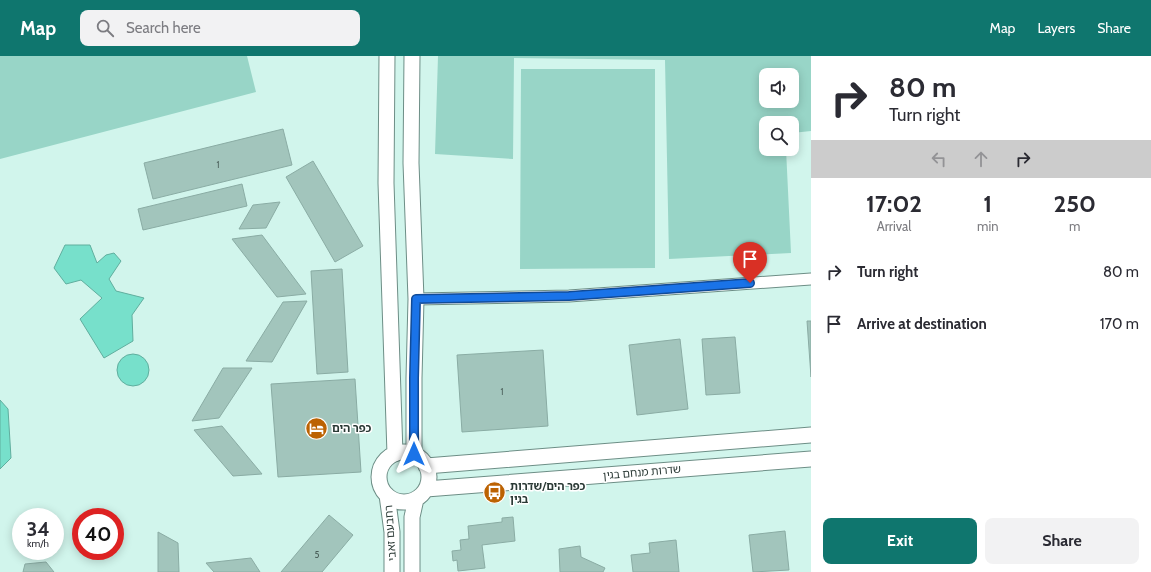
<!DOCTYPE html>
<meta charset="utf-8">
<style>
:root{--surface:#fff;--page:#f2f2f3;--text:#2b2b33;--muted:#7c7c81;--accent:#0f766e}
body{margin:0;font-family:Cabin,"Noto Sans Hebrew",sans-serif;background:var(--page);color:var(--text);height:100vh;display:flex;flex-direction:column;font-size:15px;white-space:nowrap}
*{box-sizing:border-box;margin:0}
p{font-size:13px;color:var(--muted)}
.icon{flex:none;width:22px;height:22px;fill:none;stroke:currentColor;stroke-width:2;stroke-linecap:round;stroke-linejoin:round}
.map{position:relative;flex:1;overflow:hidden}
.sheet{display:flex;flex-direction:column;background:var(--surface);width:340px}
.sheet>*{flex:none}
.hud{background:#fff;color:var(--text);overflow:hidden}
.tools{position:absolute;left:759px;top:12px;display:grid;gap:8px}
.tools a{display:grid;place-items:center;width:40px;height:40px;border-radius:8px;background:var(--surface);box-shadow:0 2px 10px #0003;font-size:20px}
.speed{position:absolute;left:12px;top:452px;display:flex;gap:8px;font-size:20px;font-weight:700;text-align:center}
.speed>*{display:grid;place-content:center;width:52px;height:52px;border-radius:50%;background:var(--surface);box-shadow:0 2px 10px #0003;line-height:1}
.speed small{font-size:10px;font-weight:400}
.speed .limit{border:6px solid #d22;background:#fff;color:#111}
.pin{position:absolute;display:grid;place-items:center;width:34px;height:34px;color:#fff;margin:-41px -17px;border-radius:50% 50% 50% 0;rotate:-45deg;box-shadow:0 0 4px #0007}
.pin .icon{rotate:45deg}
.me{position:absolute;width:44px;margin:-22px;rotate:0deg;stroke-linejoin:round;filter:drop-shadow(0 0 3px #0008)}
.turn{display:flex;align-items:center;gap:14px;height:84px;padding:0 12px;font-size:18px}
.turn .icon{width:52px;height:52px;stroke-width:2.5}
.turn b{display:block;font-size:28px;line-height:34px}
.lanes{display:flex;align-items:center;height:38px;padding:0 12px;background:#0003;justify-content:center;gap:20px;direction:ltr}
.lanes .off{opacity:.35}
.eta{display:flex;justify-content:space-evenly;align-items:center;height:68px;text-align:center}
.eta b{font-size:24px;font-weight:700;line-height:28px}
.primary-button{display:flex;gap:8px;margin-top:auto;padding:8px 12px}
.primary-button a{flex:1;height:46px;border-radius:8px;background:var(--accent);color:#fff;font-size:16px;font-weight:700;line-height:46px;text-align:center}
.primary-button a+a{background:var(--page);color:var(--text)}
ul{padding:0;list-style:none}
li{display:flex;align-items:center;gap:12px;height:52px;padding:0 12px}
li div{flex:1}
li b{display:block;font-size:15px}
li em{font-style:normal}
header{display:flex;align-items:center;gap:24px;box-sizing:border-box;height:56px;padding:0 20px;background:var(--accent);color:#fff}
header strong{font-size:19px}
nav{display:flex;gap:22px;margin-inline-start:auto;font-size:14px}
.search{width:280px;height:36px;background:var(--page);display:flex;align-items:center;gap:10px;box-sizing:border-box;padding:0 14px;border-radius:8px;color:var(--muted);font-size:15px}
main{display:flex;flex:1;min-height:0}
.map>svg:first-child{display:block}
</style>
<header>
<strong>Map</strong>
<div class="search"><svg class="icon" aria-label="search" viewBox="0 0 24 24"><circle cx="10" cy="10" r="6"/><path d="M15 15l6 6"/></svg>Search here</div>
<nav><a>Map</a><a>Layers</a><a>Share</a></nav>
</header>
<main>
<div class="map">
<svg width="811" height="516" viewBox="0 0 811 516">
<rect width="100%" height="100%" fill="#d1f5ec"/>
<!-- green -->
<path fill="#98d5c7" fill-rule="evenodd" d="M0 0H247L256 36 0 103Z
M438 0H811V75L792 77V67H766V93H786L791 197 669 203 665 4 514 2 513 103 435 98ZM766 19H792V45H766Z
M521 13H655V212L520 213Z"/>
<!-- water -->
<path fill="#77e0cb" stroke="#60ae9e" d="M65 189H90L97 207 106 199 114 197 121 205 109 223 116 235 144 242 132 259 133 285 104 302 80 263 102 242 81 224 66 228 54 212Z
M117 314a16 16 0 1 1 32 0a16 16 0 1 1-32 0Z
M0 344 8 353 11 402 0 413Z"/>
<!-- building -->
<path fill="#a2c5bc" stroke="#8aaca4" d="M283 73 292 109 153 143 144 107Z
M313 105 363 190 335 206 286 121Z
M242 128 247 150 143 174 138 153Z
M280 146 266 172 239 173 253 149Z
M262 179 306 238 277 241 232 183Z
M342 213 348 316 317 318 311 215Z
M307 245 272 306 246 305 283 246Z
M807 265H811V321Z
M735 281 740 337 706 339 702 283Z
M680 283 688 353 637 359 629 289Z
M543 294 548 370 462 376 457 299Z
M223 312H252L219 362 192 365Z
M355 323 361 416 278 421 271 328Z
M222 370 262 418 233 420 194 374Z
M329 459 353 479 322 516H281Z
M513 461 515 485 482 489 485 512 458 515 457 504 453 505 452 495 461 494 460 484 469 483 468 470 502 466V462Z
M785 475 789 514 753 516 749 479Z
M158 476 178 487 179 516H158Z
M676 484 679 516H633L631 499 650 497 649 487Z
M580 490 581 501 605 512 603 516H560L559 493Z
M251 502 260 516H214L206 507Z
M46 506 54 516H23L25 508Z"/>
<g fill="none" stroke-linecap="round" stroke-linejoin="round">
<defs>
<path id="street" d="M416 243 569 240 811 223"/>
<path id="secondary" d="M387 0 386 127 395 398
M412 0 411 107 416 243 414 322V398
M379 421a25 25 0 1 1 50 0a25 25 0 1 1-50 0Z
M426 410 811 379
M426 433 811 403
M387 439 392 476V516
M412 516V461L416 443"/>
</defs>
<!-- street casing -->
<use href="#street" stroke="#6d8e86" stroke-width="13"/>
<!-- secondary casing -->
<use href="#secondary" stroke="#6d8e86" stroke-width="17"/>
<!-- street -->
<use href="#street" stroke="#fff" stroke-width="11"/>
<!-- secondary -->
<use href="#secondary" stroke="#fff" stroke-width="15"/>
</g>
<g fill="none" stroke-linecap="round" stroke-linejoin="round">
<defs>
<path id="route" d="M414 398V322L416 243 569 240 750 227"/>
</defs>
<!-- route casing -->
<use href="#route" stroke="#114b97" stroke-width="10"/>
<!-- route -->
<use href="#route" stroke="#1a73e8" stroke-width="7"/>
</g>
<!-- icons -->
<defs>
<symbol id="hotel-disc" viewBox="-11 -11 22 22"><circle r="9.5" fill="#bc6202" stroke="#fff"/><path d="M-6-4.5h1.5V1H6V5H4.5V3h-9V5H-6ZM-4 0a1.8 1.8 0 1 1 3.6 0ZM.5 0V-2.5h3Q6-2.5 6 0Z" fill="#fff"/></symbol>
<symbol id="bus-disc" viewBox="-11 -11 22 22"><circle r="9.5" fill="#bc6202" stroke="#fff"/><path d="M-5-6H5V4H4V6H2V4H-2V6H-4V4H-5ZM-3.5-4V0h7V-4ZM-3.5 1.2v1.5H-2V1.2ZM2 1.2v1.5H3.5V1.2Z" fill="#fff"/></symbol>
</defs>
<g fill-rule="evenodd">
<use href="#hotel-disc" x="304" y="360" width="25" height="25"/>
<use href="#bus-disc" x="482" y="424" width="25" height="25"/>
</g>
<g text-anchor="middle" dominant-baseline="central" stroke-width="3" stroke-linejoin="round" paint-order="stroke">
<!-- number labels -->
<g font-size="9" fill="#485c57">
<text x="218" y="108">1</text>
<text x="502" y="335">1</text>
<text x="317" y="498">5</text>
</g>
<!-- poi labels -->
<g font-size="11" font-weight="bold" fill="#2a3935" stroke="#fff" text-anchor="start">
<text x="332" y="372">כפר הים</text>
<text x="510" y="430">כפר הים/שדרות<tspan x="510" dy="13">בגין</tspan></text>
</g>
<!-- street labels -->
<g font-size="11" fill="#2a3935" stroke="#fff">
<text transform="translate(642 416) rotate(-5)">שדרות מנחם בגין</text>
<text transform="translate(390 477) rotate(-94)">רחבעם זאבי</text>
</g>
</g>
</svg>
<div class="tools">
<a><svg class="icon" aria-label="sound" viewBox="0 0 24 24"><path d="M4 9h4l5-4v14l-5-4H4zM17 9q2 3 0 6"/></svg></a>
<a><svg class="icon" aria-label="search" viewBox="0 0 24 24"><circle cx="10" cy="10" r="6"/><path d="M15 15l6 6"/></svg></a>
</div>
<div class="speed"><div>34<small>km/h</small></div><div class="limit">40</div></div>
<div class="pin" style="left:750px;top:227px;background:#d93025"><svg class="icon" aria-label="arrive" viewBox="0 0 24 24"><path d="M6 21V4h12l-3 4 3 4H6"/></svg></div>
<svg class="me" style="left:414px;top:398px" viewBox="-20 -20 40 40"><path d="M0-17L14 15 0 8-14 15z" fill="#1a73e8" stroke="#fff" stroke-width="4"/></svg>
</div>
<section class="sheet">
<div class="hud">
<div class="turn"><svg class="icon" aria-label="right" viewBox="0 0 24 24"><path d="M7 20v-9h11M14 6l5 5-5 5"/></svg><div><b>80 m</b>Turn right</div></div>
<div class="lanes"><svg class="icon off" aria-label="left" viewBox="0 0 24 24"><path d="M17 20v-9H6M10 6l-5 5 5 5"/></svg><svg class="icon off" aria-label="ahead" viewBox="0 0 24 24"><path d="M12 20V5M6 11l6-6 6 6"/></svg><svg class="icon" aria-label="right" viewBox="0 0 24 24"><path d="M7 20v-9h11M14 6l5 5-5 5"/></svg></div>
</div>
<div class="eta">
<div><b>17:02</b><p>Arrival</p></div>
<div><b>1</b><p>min</p></div>
<div><b>250</b><p>m</p></div>
</div>
<ul>
<li><svg class="icon" aria-label="right" viewBox="0 0 24 24"><path d="M7 20v-9h11M14 6l5 5-5 5"/></svg><div><b>Turn right</b></div><em>80 m</em></li>
<li><svg class="icon" aria-label="arrive" viewBox="0 0 24 24"><path d="M6 21V4h12l-3 4 3 4H6"/></svg><div><b>Arrive at destination</b></div><em>170 m</em></li>
</ul>
<div class="primary-button"><a>Exit</a><a>Share</a></div>
</section>
</main>
